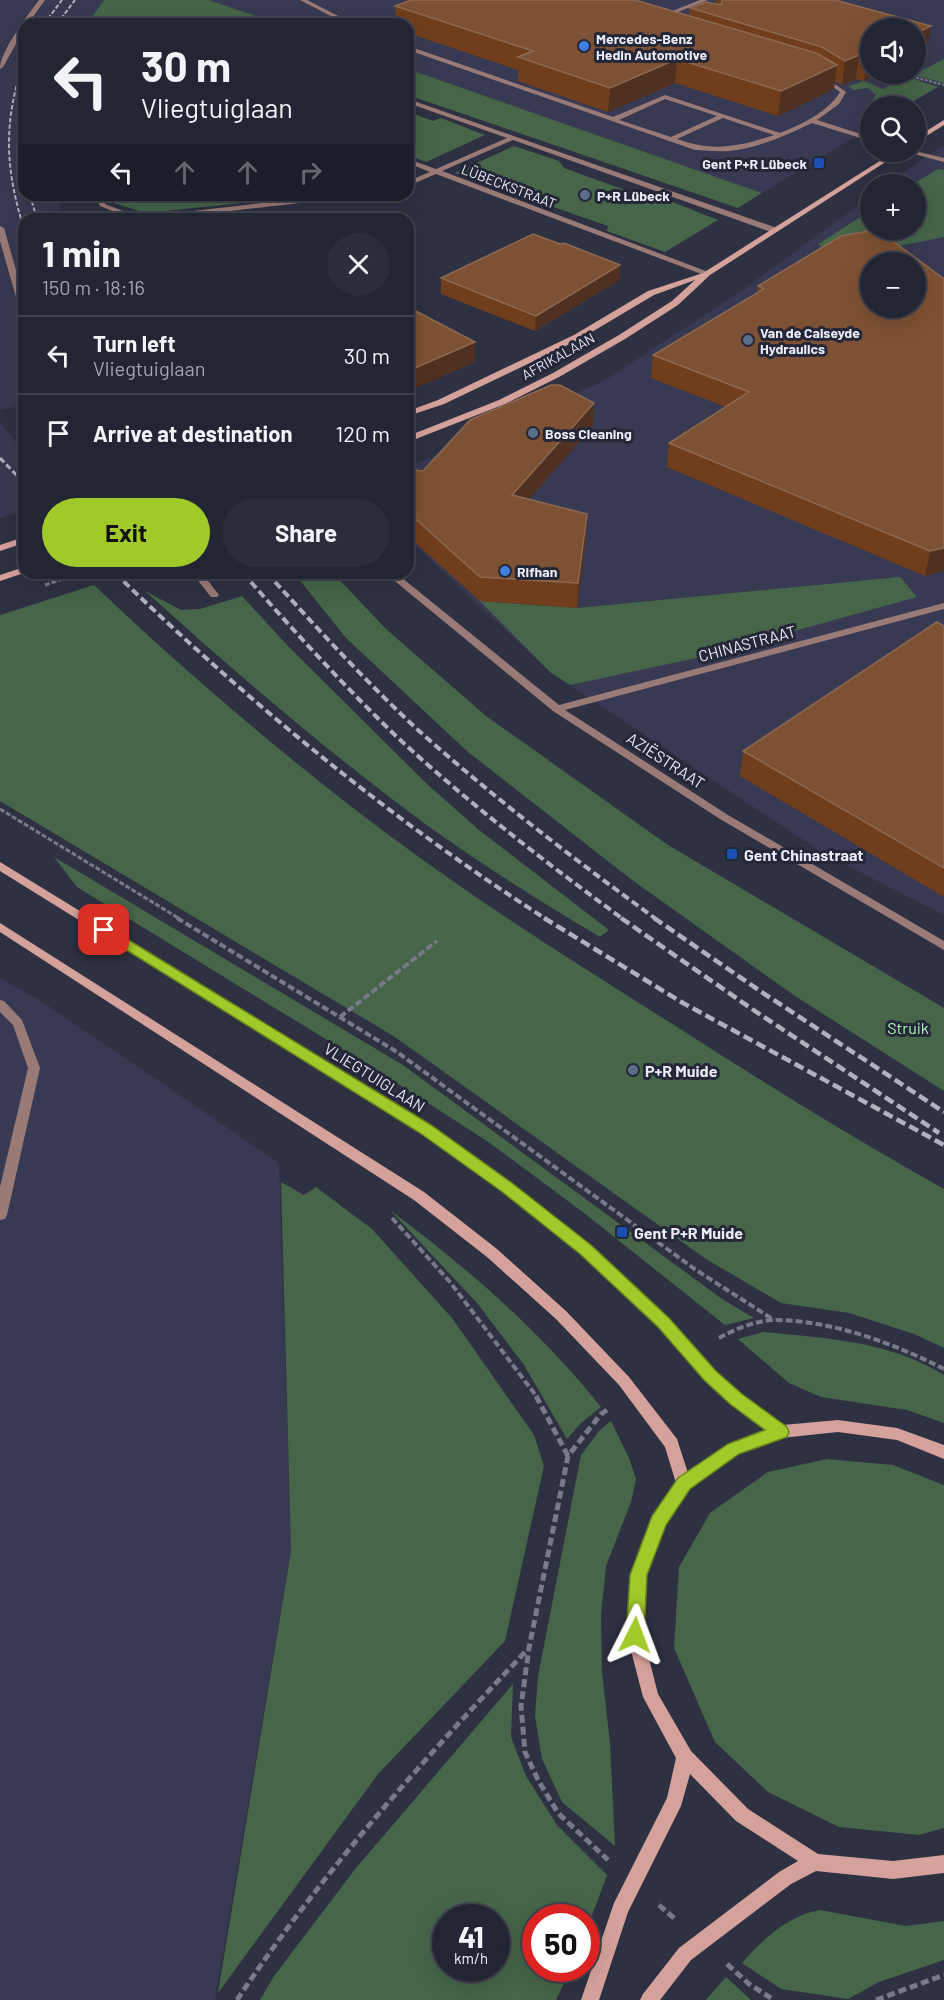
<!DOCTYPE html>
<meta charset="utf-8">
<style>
:root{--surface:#222532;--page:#2a2d3a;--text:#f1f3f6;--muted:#a2a5ac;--line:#3f424d;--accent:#a1c92a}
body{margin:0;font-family:Barlow,sans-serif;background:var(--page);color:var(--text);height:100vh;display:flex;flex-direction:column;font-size:22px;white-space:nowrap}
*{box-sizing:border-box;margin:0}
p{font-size:20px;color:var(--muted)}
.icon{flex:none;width:33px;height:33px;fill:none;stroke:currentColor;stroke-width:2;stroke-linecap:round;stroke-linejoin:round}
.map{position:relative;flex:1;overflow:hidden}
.side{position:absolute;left:18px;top:213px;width:396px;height:366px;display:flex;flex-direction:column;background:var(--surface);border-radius:18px;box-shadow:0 6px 24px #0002,0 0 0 2px var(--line)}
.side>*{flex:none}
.banner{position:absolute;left:18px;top:18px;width:396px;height:183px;border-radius:18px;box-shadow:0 6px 24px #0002,0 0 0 2px var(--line);background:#222532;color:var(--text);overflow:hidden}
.controls{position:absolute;left:860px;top:18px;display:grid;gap:12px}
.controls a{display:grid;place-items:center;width:66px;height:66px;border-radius:50%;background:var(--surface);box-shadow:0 6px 24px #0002,0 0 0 2px var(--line);font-size:30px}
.speed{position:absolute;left:432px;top:1904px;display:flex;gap:12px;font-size:30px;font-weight:700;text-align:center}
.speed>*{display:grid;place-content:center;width:78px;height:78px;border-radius:50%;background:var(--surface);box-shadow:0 6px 24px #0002,0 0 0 2px var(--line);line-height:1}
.speed small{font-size:15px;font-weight:400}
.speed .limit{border:9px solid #d22;background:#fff;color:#111}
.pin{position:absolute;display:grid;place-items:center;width:51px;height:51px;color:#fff;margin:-26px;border-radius:12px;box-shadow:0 3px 9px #0006}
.me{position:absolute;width:66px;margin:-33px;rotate:3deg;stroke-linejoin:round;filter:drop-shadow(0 0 4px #0008)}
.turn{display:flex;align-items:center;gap:21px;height:126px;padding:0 24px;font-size:27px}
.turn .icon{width:78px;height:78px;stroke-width:2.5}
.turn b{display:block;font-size:42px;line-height:51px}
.lanes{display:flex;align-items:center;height:57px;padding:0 24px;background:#0003;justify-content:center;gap:30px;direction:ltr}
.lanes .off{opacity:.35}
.round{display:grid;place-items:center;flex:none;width:63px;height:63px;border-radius:32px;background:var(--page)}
.overview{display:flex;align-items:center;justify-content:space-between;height:102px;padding:0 24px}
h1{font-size:36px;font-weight:700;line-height:45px}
.button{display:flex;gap:12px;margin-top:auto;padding:12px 24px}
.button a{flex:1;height:69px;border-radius:36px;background:var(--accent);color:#111;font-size:24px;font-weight:700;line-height:69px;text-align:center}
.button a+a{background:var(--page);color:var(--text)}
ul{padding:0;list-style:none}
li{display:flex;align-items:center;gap:18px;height:78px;padding:0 24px;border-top:2px solid var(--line)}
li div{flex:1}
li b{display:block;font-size:22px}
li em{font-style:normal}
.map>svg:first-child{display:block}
</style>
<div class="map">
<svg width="944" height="2000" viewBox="0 0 944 2000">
<rect width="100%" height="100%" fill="#2e3142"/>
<!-- built -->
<path fill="#373a52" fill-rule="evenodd" d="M0 0H104L87 24H24V195H59L63 219H24V405L0 410Z
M209 0H944V83L905 106H870V128L762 193 408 69V24H278ZM870 28H915V74H870Z
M944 145V915L823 853 550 672 410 540 408 536V476L413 465 604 381 744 289 870 197V230H915V184H887ZM870 262H915V308H870Z
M0 423 24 451V511L0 518Z
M0 978 41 1001 279 1163 291 1551 215 2000H0Z"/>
<!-- green -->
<path fill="#466549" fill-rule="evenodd" d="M104 0H209L278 24H87Z
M944 59V83L913 75Z
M408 69 762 193 738 208 408 95Z
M908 77 938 87 905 106H870V122L862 116 876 95 868 88 853 90 849 86 864 81 883 89Z
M408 112 433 121 441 118 485 135 426 162 408 155Z
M514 146 559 161 564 168 653 200 670 201 718 220 665 252 607 231 608 226 455 173Z
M938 169 944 170V237L838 258 818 244 870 211V230H915V184H913Z
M110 195H317L146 213 110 202Z
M294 573H333L386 629 486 716 668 845 944 1008V1091L795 996 632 880 468 752 346 638Z
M900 577 917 597 701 657 570 685 550 672 480 601 577 608Z
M94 585C174 661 257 733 344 801 449 883 562 955 674 1025 763 1082 852 1138 944 1189V1348L914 1334 849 1313 781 1303 706 1259 395 1037 0 801V615Z
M145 591 181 610 200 609 242 596 287 645 427 784 479 830 609 930 600 937C541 902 484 866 428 826 330 754 236 673 145 591Z
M54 857 403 1065 722 1299 754 1318 725 1325 584 1213 487 1141 378 1071 77 887Z
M281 1182 304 1195 316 1187 372 1229 452 1318 534 1435 544 1466 505 1641 378 1774 218 1993 291 1551Z
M390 1210C468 1269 540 1330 601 1407L581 1423 567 1439 524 1365 477 1303Z
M763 1332C825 1338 890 1341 944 1375V1423L907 1410 821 1397 789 1383 738 1339Z
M611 1421 629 1458 636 1479 631 1502 606 1566 601 1615 602 1672 610 1743 615 1846 562 1802 542 1759 535 1716 538 1676 581 1455 599 1431Z
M827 1459 893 1465 944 1485V1828L919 1835 839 1827 768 1792 715 1742 674 1648 679 1567 710 1513 768 1472Z
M513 1684 511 1737 526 1776 557 1825 607 1875 587 1929 586 1917H536V1968H571L556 2000H260L274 1976 356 1868ZM446 1917H496V1968H446Z
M820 1910 906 1926 944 1921V1960L879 1982 848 1999 781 1989 742 1963C762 1940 789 1915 820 1910Z
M726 1977 751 2000H706Z"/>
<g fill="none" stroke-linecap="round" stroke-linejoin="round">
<!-- path-far3 -->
<path stroke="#777a89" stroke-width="2" stroke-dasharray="3 1.5" stroke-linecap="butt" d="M903 74 944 85"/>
<!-- path-far2 -->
<path stroke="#777a89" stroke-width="3" stroke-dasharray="5 2" stroke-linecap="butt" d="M45 585 81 573
M0 809 180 919"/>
<!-- path-far1 -->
<path stroke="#777a89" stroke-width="4" stroke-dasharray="7 3" stroke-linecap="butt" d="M177 918 397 1052 696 1270 774 1320
M340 1017 437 941
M392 1218 450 1282 537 1397
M719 1338C735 1329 757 1320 776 1320 834 1321 893 1343 944 1369"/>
<!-- path -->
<path stroke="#777a89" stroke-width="5" stroke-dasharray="8 4" stroke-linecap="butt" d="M536 1396 568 1456
M607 1410 601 1414 568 1456 529 1648 521 1706 525 1752 538 1780 558 1813 608 1860
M659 1905 676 1920
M727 1964 749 1984 774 2000
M237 2000C322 1872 423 1760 528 1649
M876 2000 944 1975"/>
<!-- lane -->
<path fill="#9a7a76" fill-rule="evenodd" d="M39 0H45L28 24H24V30L3 67 0 69C0 51 28 15 39 0Z
M300 0H307L354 24H346Z
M700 0H708L660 19 655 18Z
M408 46 613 117 665 95 780 133C802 124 827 113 840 92L820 78 822 75 846 92 839 104 817 120 870 137V141L812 123C786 136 757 148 728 151 717 152 706 150 695 150L408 50ZM665 99 717 116 671 137 619 120ZM723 118 774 135C739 147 712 152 677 139Z
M0 226 4 228 24 298V313L20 311 0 241Z
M192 573H202L219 595 217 597H211Z
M0 1000 4 1001 22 1020 40 1068 7 1215 5 1219 0 1220V1187L28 1068 13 1025 0 1012Z"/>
<!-- street -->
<path fill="#9a7a76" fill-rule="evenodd" d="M408 99 777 228 778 230 771 232 513 140 442 171 711 273 704 275 436 174 408 186V181L430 172 408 163V159L436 169 507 138 408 103Z
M915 151 944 158V162L906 152Z
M96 195H102L105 204 128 213 149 216 334 195H356L353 197 159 219 127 217 100 206Z
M385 573H396L559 705 944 603V609L565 710 728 815 944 941V950L720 819 553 711Z"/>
<!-- secondary -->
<path fill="#d5a29b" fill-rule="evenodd" d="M944 120V125L915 143V138Z
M894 152H901L710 275 678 305 625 339 559 377 505 404 408 442V436L499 400 553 373 619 335 672 301 695 280 654 295 580 339 444 404 408 416V411L438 400 574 335 648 291 703 273Z
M24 537V543L0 551V545Z
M24 567V573L0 581V575Z
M0 862 430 1126 512 1183 591 1246 668 1319 715 1372 741 1395 783 1425 838 1420 897 1428 944 1445V1459L897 1440 838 1432 781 1438 738 1454 689 1489 664 1525 646 1575 643 1635 658 1694 691 1751 748 1809 818 1854 893 1861 944 1855V1873L893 1879 816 1871 791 1884 691 1960 660 2000H640L643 1994 679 1948 779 1872 798 1861 736 1821 690 1774 681 1806 628 1912 599 2000H581L614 1903 667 1798 676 1758 643 1697 627 1635 630 1575 653 1516 676 1483 665 1447 619 1385 556 1319 487 1257 414 1200 0 932V923L424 1192 497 1249 566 1311 629 1377 677 1439 688 1473 728 1444 767 1430 731 1403 705 1380 658 1327 581 1254 502 1191 420 1132 0 871Z"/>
<!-- rail-far3 -->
<path stroke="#aeb1be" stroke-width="2" stroke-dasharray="4.5 2" stroke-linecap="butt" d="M44 24 62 0
M57 24 75 0
M24 61C3 122 5 168 24 229
M24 114 22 154 24 169
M30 195 37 219"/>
<!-- rail-far2 -->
<path stroke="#aeb1be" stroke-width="3" stroke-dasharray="6 3" stroke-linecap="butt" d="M0 458 24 483"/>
<!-- rail-far1 -->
<path stroke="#aeb1be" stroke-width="4" stroke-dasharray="8 4" stroke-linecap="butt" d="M115 573C248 702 390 819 546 919
M243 573C292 629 342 684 396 736 467 802 545 862 623 919
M267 573C316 627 365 681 418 730 494 798 574 859 656 919"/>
<!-- rail -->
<path stroke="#aeb1be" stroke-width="4.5" stroke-dasharray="10 4.5" stroke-linecap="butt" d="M544 918 683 1003 944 1145
M621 918 752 1009 939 1133
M654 918 763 993 944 1112"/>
</g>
<!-- wall -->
<path fill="#703e1c" d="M716 0H722L927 50 870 74 864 81 856 79 842 85 835 81 834 89 778 116 675 83 608 112 518 81V70L408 33V24H396L395 6 689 16 690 8 716 3Z
M560 244 620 265 619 280 535 331 441 294V278Z
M944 279V571L925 576 667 467 669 443 726 407 651 378 653 355 757 293 758 286Z
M593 426 529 499 587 514 586 539 577 608 480 601 411 539 408 534V469L423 471Z
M944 626V897L740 776 743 751Z"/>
<!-- shaded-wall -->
<path fill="#503121" d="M931 26 927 50 915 56V34Z
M859 55 856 79 842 85 845 61Z
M870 56V74H879L864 81 867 57Z
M677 59 675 83 608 112 610 88Z
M837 65 834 89 778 116 781 91Z
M620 265 619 280 535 331 536 316Z
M475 342V362L408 392V371Z
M594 403 593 426 512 519V495Z
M587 514 586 539 577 608 578 583Z
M944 548V571L925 576 930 551Z"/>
<!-- building -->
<path fill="#7d5133" stroke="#8e6952" stroke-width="1.5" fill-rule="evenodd" d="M411 0H635L816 53 837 65 781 91 677 59 610 88 518 57 533 51 395 6Z
M722 0H835L931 26 915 34V28H870V56L867 57 859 55 845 61 822 47 690 8 706 2 721 5Z
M875 230H878L944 279V548L930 551 669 443 749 392 653 355 764 289 758 286 841 236ZM870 262H915V308H870Z
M533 234 560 244 564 243 620 265 536 316 441 278Z
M408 307 475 342 408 371Z
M551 385H560L594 403 512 495 587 514 578 583 480 577 411 515 408 511V469L423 471 470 420Z
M937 622 944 626V868L743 751Z"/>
<!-- route -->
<path fill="#a1c92a" stroke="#69831b" stroke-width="1.5" d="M104 925 431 1125 512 1183 591 1245 669 1318 716 1371 742 1394 787 1427 789 1432 787 1437 739 1454 690 1489 666 1525 647 1575 644 1635 642 1641 635 1643 629 1641 626 1635 630 1575 652 1516 678 1478 728 1444 765 1430 730 1404 704 1380 658 1327 580 1254 501 1191 420 1133 99 933 98 930Z"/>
<!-- markers -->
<g fill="#3f7fe0" stroke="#242738" stroke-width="2">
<circle cx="584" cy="46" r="6"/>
<circle cx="505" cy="571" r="6"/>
</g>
<g fill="#1a4fb4" stroke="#242738" stroke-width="2">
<rect x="813" y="157" width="12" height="12" rx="3"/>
<rect x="726" y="848" width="12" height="12" rx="3"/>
<rect x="616" y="1226" width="12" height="12" rx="3"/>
</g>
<g fill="#5c6f8a" stroke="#242738" stroke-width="2">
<circle cx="585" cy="195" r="6"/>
<circle cx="748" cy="340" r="6"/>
<circle cx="533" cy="433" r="6"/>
<circle cx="633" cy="1070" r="6"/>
</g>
<g text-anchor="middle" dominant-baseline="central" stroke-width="6" stroke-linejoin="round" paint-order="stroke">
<!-- far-poi labels -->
<g font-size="14" font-weight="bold" fill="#eaecf8" stroke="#242738" text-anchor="start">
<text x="596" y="38">Mercedes-Benz<tspan x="596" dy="16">Hedin Automotive</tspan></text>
<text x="807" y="163" text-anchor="end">Gent P+R Lübeck</text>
<text x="597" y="195">P+R Lübeck</text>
<text x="760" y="332">Van de Calseyde<tspan x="760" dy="16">Hydraulics</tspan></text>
<text x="545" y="433">Boss Cleaning</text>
<text x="517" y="571">Rifhan</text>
</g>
<!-- far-street labels -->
<g font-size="14" fill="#eaecf8" stroke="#242738">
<text transform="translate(509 186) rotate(21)">LÜBECKSTRAAT</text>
<text transform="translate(558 356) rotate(-29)">AFRIKALAAN</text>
</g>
<!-- street labels -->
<g font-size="16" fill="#eaecf8" stroke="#242738">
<text transform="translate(747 643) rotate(-15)">CHINASTRAAT</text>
<text transform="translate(666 760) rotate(33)">AZIËSTRAAT</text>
<text transform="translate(375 1077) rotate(32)">VLIEGTUIGLAAN</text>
</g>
<!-- poi labels -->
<g font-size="16" font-weight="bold" fill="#eaecf8" stroke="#242738" text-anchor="start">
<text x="744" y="854">Gent Chinastraat</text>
<text x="645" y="1070">P+R Muide</text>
<text x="634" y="1232">Gent P+R Muide</text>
</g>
<!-- park labels -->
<g font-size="16" fill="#a9f6b1" stroke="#242738">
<text x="908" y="1027">Struik</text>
</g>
</g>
</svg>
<div class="controls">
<a><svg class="icon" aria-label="sound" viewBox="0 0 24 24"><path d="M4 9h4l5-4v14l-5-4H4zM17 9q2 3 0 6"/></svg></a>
<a><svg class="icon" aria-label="search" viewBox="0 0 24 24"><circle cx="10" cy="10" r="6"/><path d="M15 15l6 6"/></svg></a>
<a>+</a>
<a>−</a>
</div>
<div class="speed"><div>41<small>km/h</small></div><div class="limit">50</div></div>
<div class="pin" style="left:104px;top:930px;background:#d93025"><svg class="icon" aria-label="arrive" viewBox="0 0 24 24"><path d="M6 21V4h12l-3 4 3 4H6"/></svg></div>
<svg class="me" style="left:635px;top:1635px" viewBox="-20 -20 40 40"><path d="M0-17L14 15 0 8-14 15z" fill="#a1c92a" stroke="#fff" stroke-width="4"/></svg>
<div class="banner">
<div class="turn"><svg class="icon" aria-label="left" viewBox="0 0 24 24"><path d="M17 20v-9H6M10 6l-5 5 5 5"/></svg><div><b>30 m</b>Vliegtuiglaan</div></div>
<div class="lanes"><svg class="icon" aria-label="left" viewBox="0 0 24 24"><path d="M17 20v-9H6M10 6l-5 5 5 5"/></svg><svg class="icon off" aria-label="ahead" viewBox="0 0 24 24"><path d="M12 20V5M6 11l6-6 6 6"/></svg><svg class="icon off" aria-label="ahead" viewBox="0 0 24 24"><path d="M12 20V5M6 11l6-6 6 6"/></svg><svg class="icon off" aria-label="right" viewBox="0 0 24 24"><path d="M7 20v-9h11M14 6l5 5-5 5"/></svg></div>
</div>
<section class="side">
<div class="overview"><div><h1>1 min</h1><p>150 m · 18:16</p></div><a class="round"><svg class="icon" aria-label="close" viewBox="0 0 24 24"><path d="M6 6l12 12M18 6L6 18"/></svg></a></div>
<ul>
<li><svg class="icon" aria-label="left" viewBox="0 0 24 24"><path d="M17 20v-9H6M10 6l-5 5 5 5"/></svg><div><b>Turn left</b><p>Vliegtuiglaan</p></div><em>30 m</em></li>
<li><svg class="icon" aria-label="arrive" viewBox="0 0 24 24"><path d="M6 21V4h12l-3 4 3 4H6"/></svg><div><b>Arrive at destination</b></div><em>120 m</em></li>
</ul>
<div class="button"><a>Exit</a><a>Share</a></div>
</section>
</div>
